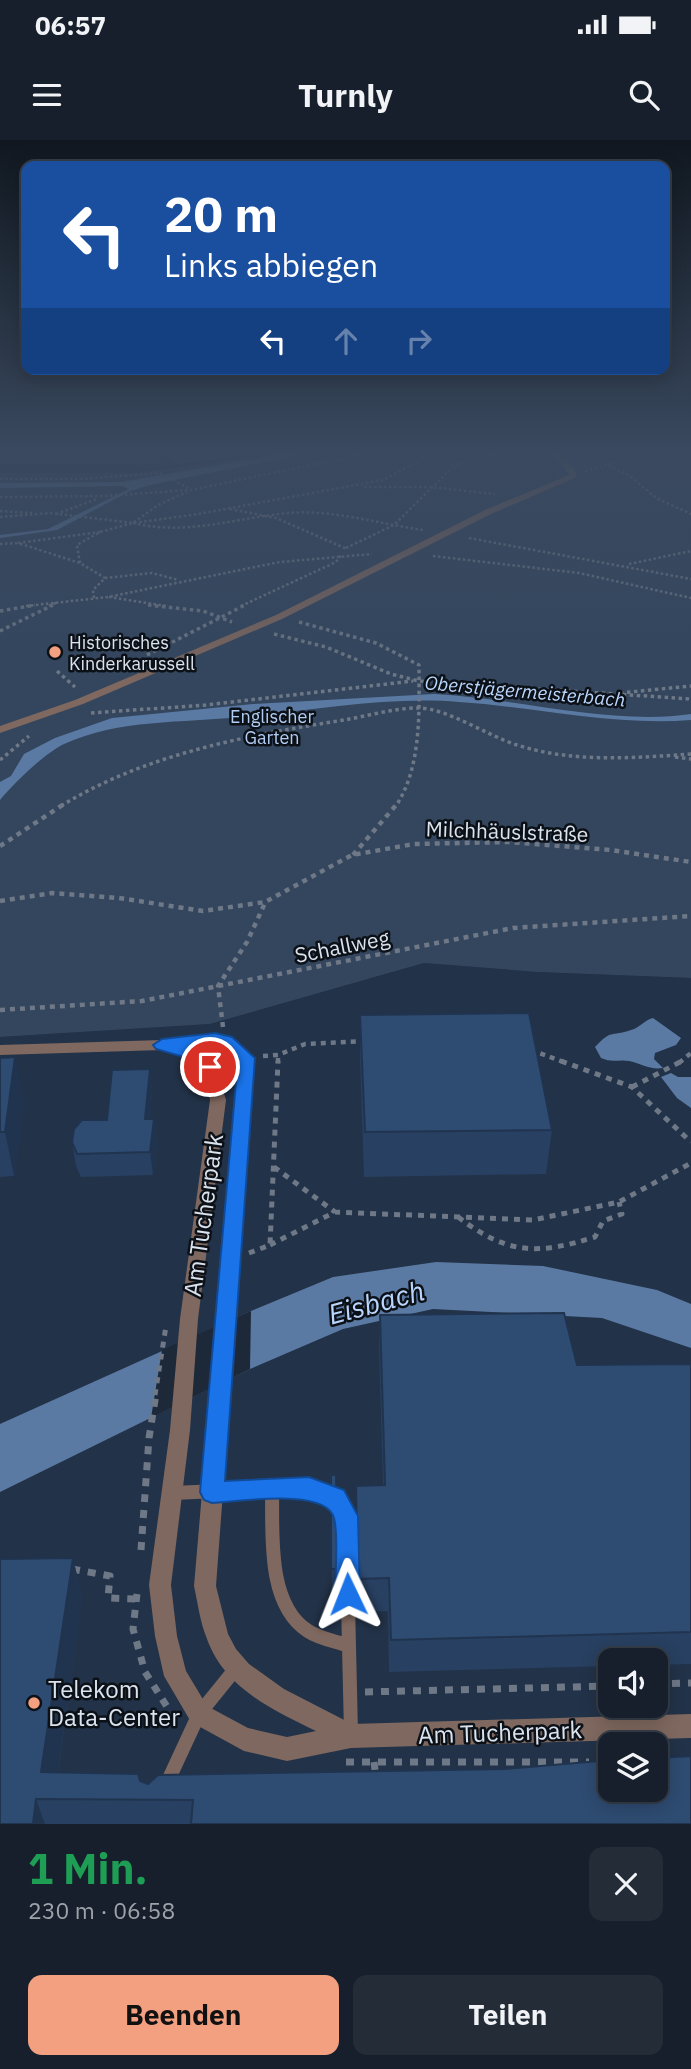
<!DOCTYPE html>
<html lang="de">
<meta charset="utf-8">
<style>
:root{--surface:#161f2b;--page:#232c37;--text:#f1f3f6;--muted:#9ea2a9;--line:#353d47;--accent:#f2a07f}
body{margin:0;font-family:"IBM Plex Sans",sans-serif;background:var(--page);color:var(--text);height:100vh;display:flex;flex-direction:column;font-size:26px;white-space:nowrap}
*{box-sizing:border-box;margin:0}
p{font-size:23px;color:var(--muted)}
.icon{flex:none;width:38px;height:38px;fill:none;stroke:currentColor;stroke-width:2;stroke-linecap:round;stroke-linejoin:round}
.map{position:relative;height:1684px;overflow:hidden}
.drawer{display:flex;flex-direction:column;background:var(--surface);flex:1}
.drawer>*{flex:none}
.hud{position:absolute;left:21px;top:21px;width:649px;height:214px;border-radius:14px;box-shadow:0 4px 18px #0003,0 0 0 2px var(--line);background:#1a4fa0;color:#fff;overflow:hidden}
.fabs{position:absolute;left:598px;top:1508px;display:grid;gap:14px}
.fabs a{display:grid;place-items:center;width:70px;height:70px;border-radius:14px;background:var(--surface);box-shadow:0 4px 18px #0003,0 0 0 2px var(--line);font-size:35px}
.pin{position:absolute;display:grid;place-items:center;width:60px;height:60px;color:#fff;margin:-30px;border:4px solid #fff;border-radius:50%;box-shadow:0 2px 7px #0007}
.me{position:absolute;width:77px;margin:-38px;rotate:358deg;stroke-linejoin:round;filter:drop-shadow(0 0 5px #0008)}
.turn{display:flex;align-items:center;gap:24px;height:147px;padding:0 28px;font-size:32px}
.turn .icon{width:91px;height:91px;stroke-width:2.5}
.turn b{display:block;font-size:49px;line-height:60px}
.lanes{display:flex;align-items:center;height:66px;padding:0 28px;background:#0003;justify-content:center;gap:35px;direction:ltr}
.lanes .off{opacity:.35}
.round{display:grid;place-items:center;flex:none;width:74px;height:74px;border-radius:14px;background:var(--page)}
.overview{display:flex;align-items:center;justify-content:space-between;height:119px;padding:0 28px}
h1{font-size:42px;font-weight:700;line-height:52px;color:#1e9e55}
.primary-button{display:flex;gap:14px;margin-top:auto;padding:14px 28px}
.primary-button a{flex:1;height:80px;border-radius:14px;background:var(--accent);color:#111;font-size:28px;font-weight:700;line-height:80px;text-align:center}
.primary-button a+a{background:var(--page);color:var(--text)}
.status{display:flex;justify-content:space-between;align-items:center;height:49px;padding:0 35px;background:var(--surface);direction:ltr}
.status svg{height:19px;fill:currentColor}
header{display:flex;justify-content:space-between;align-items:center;height:91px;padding:0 28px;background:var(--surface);font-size:32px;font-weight:700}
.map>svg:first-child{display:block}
</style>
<div class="status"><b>06:57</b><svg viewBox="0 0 49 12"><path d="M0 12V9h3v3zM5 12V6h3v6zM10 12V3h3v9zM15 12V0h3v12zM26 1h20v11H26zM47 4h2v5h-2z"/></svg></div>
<header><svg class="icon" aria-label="menu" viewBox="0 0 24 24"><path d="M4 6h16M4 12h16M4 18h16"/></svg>Turnly<svg class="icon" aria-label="search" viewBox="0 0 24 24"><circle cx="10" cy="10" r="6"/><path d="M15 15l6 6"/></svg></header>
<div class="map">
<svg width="691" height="1684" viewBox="0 0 691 1684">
<rect width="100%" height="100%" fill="#1d2939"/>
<!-- built -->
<path fill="#223248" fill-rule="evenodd" d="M0 312H163L170 325 134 333H0Z
M424 823 537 832 691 838V1684H0V897L210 884ZM611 1521H656V1566H611ZM611 1605H656V1650H611Z"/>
<!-- green -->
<path fill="#33465e" d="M190 312H227L232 318 174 324 169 317 191 314Z
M292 312H691V838L537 832 424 823 210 884 0 897V333H134Z"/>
<!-- water -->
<path fill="#5b7aa3" d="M292 312H313L150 345 130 351 57 390 0 398V395L48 389 129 349 123 346 0 348V343L121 342Z
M434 554C515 558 613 586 691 574V580C612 586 537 567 459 562 389 556 311 571 241 577 182 583 119 579 64 604 45 613 13 644 0 660V642L11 636 24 614 55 598 112 578 253 564Z
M653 878 681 898 676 905 655 913 654 919 663 928C649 930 643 924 629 921 619 919 612 923 601 918L595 907C612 889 610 897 631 890 640 888 644 880 653 878Z
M671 933 678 937H691V968L677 958 661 937Z
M436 1122 543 1126 657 1150 691 1164V1208L602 1178 433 1169 343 1189 250 1229 0 1352V1284L251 1171 333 1137Z"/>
<!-- pier -->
<path fill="#1d2939" d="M251 1171 250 1229 151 1278 162 1210Z"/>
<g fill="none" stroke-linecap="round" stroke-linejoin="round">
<!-- path-far4 -->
<path stroke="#6e7886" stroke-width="2.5" stroke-dasharray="2.5 2.5" stroke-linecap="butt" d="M576 312 629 335 656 358 691 374
M585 331 652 312
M0 339H81L160 333 190 349
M364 347H430L495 354
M0 357 104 356 191 350 374 312
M230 369 276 378 347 409
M0 371 32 373
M56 374 97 359
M0 377 50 373 133 383 198 374 383 340 436 312
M133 383C186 396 235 378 288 373 332 369 380 384 423 390
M100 392 18 403 80 423 105 438
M469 398 691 439
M0 404 18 403
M346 408 394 385 455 325 502 312
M433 416 579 433 691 458
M80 423 77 405 100 392 133 383 158 365 187 352
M629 424 691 411
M109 457 166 466
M94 458 93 450 105 438 152 433 178 440
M26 466 108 457 280 422 372 414
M49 466 58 462
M241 466 336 422 341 415"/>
<!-- path-far3 -->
<path stroke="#6e7886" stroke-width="3.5" stroke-dasharray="3.5 3.5" stroke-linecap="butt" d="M148 465 203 471 232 482
M0 471 35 465
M299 482 376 503 419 525C419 571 422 626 396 666
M0 491 53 465
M274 494 326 507 391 534 419 541 691 559
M147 515 245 465
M57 531 75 547
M620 553 691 546
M91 573 206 565 413 541
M675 617 691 619
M0 620 29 596
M61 666C145 614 249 595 344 580 368 576 394 568 418 568 447 568 488 596 517 605 573 623 633 618 691 614"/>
<!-- path-far2 -->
<path stroke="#6e7886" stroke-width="4.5" stroke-dasharray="5 5" stroke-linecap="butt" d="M0 706 64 664
M353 715 397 664
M0 761 52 753 119 758 203 771 265 762 352 715 414 704 509 702 611 710 691 722
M0 870 142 861 513 788 691 776
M223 887 218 846 247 802 265 763
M531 910 566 923
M263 916 278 915 305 904 364 901
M278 923V915
M679 923 691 913"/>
<!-- path-far1 -->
<path stroke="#6e7886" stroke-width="5" stroke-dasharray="6 6" stroke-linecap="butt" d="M561 921 632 947 691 1002
M632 947 682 921
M274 1027 335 1072
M458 1077C508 1115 537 1115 595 1097L603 1081 622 1074 619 1062
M270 1105 335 1072 533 1080 619 1062 691 1023
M249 1113 270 1105 278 921
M155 1255 166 1186"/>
<!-- path -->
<path stroke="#6e7886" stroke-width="7" stroke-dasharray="8 8" stroke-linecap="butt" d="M141 1410 149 1298 156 1254
M72 1429 110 1436 108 1458 137 1459
M137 1454 133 1489 145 1532 178 1584
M656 1544 691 1543
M365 1552 611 1546
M346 1622H589
M374 1622 375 1630"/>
<!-- lane -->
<path stroke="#7f685f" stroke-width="14" d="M272 1349C273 1392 266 1464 308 1491 320 1499 336 1501 349 1506
M173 1353 309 1347 335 1358 346 1376 351 1593
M167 1643 199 1574 237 1527"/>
<!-- street -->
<path fill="#7f685f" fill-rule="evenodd" d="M547 312C561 311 569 322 577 333L575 338 491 374 282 479 83 564 0 593V586L75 560 276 475 485 370 569 335 561 323Z
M214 894 231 898 255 918 216 1446 228 1494 236 1509 249 1524 284 1549 352 1584 691 1574V1598L351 1608 287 1621 244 1611 191 1582 164 1536 155 1496 149 1445 170 1290 180 1179 210 960C201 926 195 920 162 910L0 915V905L162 900ZM214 904 222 905 239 920 194 1446C198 1464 200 1482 207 1499 224 1547 272 1570 316 1591L287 1597 248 1588 207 1566 186 1531 177 1496 171 1445 190 1290 198 1179 226 960C219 935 212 916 186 907Z"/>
</g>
<!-- wall -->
<path fill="#284061" d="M360 875 552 990 546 1034 364 1037 360 919Z
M0 918 24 960 14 1036 0 1037Z
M150 929 152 952 150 979H154L157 1002 153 1035 81 1037 76 1026 72 1002 107 980Z
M380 1175 577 1225 691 1224V1524L656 1525V1521H611V1526L389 1532 388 1471 358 1472 356 1346 383 1345 379 1209Z
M331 1335 338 1429 339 1472H332Z
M73 1418 82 1457 58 1633 140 1641 148 1644 505 1629 691 1684H0Z"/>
<!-- shaded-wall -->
<path fill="#20344f" d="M114 312H156V313L114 315Z
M15 917 24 960 14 1036 5 992Z
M150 929 152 952 148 1002 145 979Z
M154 979 157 1002 153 1035 150 1012Z
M73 1418 82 1457 54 1659 41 1632Z
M36 1659 45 1684H33Z"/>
<!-- building -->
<path fill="#2e4b71" stroke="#20344f" stroke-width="2" d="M529 873 552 990 365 992 360 875Z
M15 917 5 992H0V918Z
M150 929 145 979H154L150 1012 77 1014 72 1002 74 989 82 980H107L112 930Z
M564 1173 577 1225 691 1224V1492L391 1500 389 1438 358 1439 356 1346 385 1345 380 1175Z
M331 1335H336L338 1429H331Z
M73 1418 41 1632 138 1634 140 1641 148 1644 158 1635 505 1629 611 1620V1650H656V1618L691 1616V1684H191L193 1660 36 1659 33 1684H0V1419Z"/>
<!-- sky -->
<linearGradient id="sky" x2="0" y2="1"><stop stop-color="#10171f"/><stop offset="0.57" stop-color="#3a495f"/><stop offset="1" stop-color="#3a495f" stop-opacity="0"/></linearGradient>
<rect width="691" height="547" fill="url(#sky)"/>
<!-- route -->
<path fill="#1a73e8" stroke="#114b97" stroke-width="2" d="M215 893 232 897 255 918 225 1341 309 1337 344 1350 358 1376 360 1454 357 1462 348 1466 339 1462 335 1454C335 1432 339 1398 334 1378 326 1347 238 1362 212 1363L204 1360 200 1352 238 919 215 904 188 907C200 911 211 917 218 927L210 933 187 918 156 909 153 905 162 899Z"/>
<!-- markers -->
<g fill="#f2a07f" stroke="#0c1118" stroke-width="2.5">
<circle cx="55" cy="512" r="7"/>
<circle cx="34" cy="1563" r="7"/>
</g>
<g text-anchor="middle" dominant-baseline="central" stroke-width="5" stroke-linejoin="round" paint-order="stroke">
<!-- far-poi labels -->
<g font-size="18" fill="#dbe3ee" stroke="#0c1118" text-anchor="start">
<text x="69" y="502">Historisches<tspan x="69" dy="21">Kinderkarussell</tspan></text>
</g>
<!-- far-park labels -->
<g font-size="18" fill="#b1cdf4" stroke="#0c1118">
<text x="272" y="576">Englischer<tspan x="272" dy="21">Garten</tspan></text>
</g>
<!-- far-water labels -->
<g font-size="19" font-style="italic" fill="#bad6fd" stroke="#0c1118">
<text transform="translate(525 551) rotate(5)">Oberstjägermeisterbach</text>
</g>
<!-- street labels -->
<g font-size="21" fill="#dbe3ee" stroke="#0c1118">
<text transform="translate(507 691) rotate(2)">Milchhäuslstraße</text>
<text transform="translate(342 806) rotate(-11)">Schallweg</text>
</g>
<!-- near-street labels -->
<g font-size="24" fill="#dbe3ee" stroke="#0c1118">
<text transform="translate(203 1075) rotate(-82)">Am Tucherpark</text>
<text transform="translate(500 1592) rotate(-2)">Am Tucherpark</text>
</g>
<!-- near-poi labels -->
<g font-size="24" fill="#dbe3ee" stroke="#0c1118" text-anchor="start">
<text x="48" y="1549">Telekom<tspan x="48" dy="28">Data-Center</tspan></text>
</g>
<!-- near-water labels -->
<g font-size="28" font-style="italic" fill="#bad6fd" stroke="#0c1118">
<text transform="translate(376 1162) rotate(-15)">Eisbach</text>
</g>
</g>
</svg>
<div class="fabs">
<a><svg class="icon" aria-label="sound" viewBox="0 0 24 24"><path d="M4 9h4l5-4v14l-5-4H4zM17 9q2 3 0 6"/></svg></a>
<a><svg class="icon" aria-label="layers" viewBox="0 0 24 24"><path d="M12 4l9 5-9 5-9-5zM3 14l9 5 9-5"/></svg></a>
</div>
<div class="pin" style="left:210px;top:927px;background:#d93025"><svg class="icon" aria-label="arrive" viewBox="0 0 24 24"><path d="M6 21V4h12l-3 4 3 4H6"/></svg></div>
<svg class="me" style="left:348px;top:1454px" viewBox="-20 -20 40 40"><path d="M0-17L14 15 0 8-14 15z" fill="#1a73e8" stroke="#fff" stroke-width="4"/></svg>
<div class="hud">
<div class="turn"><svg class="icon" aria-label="left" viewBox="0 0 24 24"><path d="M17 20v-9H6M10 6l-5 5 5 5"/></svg><div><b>20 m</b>Links abbiegen</div></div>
<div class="lanes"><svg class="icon" aria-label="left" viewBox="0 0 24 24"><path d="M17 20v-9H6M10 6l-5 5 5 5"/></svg><svg class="icon off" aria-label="ahead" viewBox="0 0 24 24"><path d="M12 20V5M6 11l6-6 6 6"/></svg><svg class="icon off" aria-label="right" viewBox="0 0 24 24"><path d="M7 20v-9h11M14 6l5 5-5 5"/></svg></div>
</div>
</div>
<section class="drawer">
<div class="overview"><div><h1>1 Min.</h1><p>230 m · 06:58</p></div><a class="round"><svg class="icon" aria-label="close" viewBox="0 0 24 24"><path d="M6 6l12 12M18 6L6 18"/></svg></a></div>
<div class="primary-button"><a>Beenden</a><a>Teilen</a></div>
</section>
